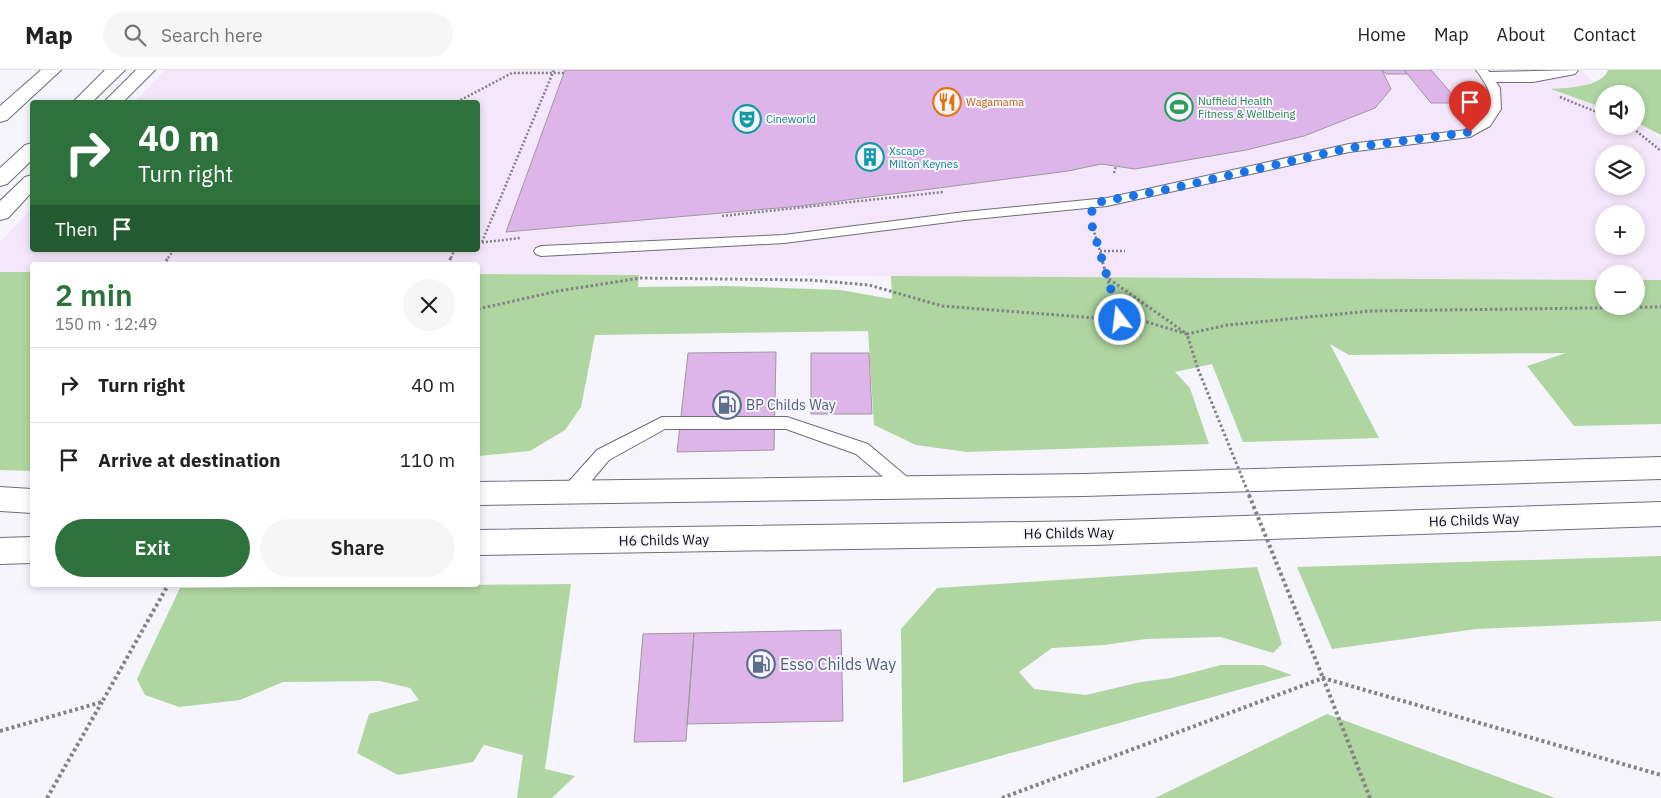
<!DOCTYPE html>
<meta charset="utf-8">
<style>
:root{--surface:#fff;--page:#f6f6f6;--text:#222;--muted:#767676;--line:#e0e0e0;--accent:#2d713d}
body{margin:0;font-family:"IBM Plex Sans",sans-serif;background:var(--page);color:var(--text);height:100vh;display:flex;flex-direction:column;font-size:19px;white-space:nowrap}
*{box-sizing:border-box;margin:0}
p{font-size:16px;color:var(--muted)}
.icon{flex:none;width:28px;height:28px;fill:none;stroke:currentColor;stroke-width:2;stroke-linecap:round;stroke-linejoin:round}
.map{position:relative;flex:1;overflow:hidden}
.drawer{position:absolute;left:30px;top:192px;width:450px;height:325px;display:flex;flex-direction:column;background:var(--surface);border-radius:5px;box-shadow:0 2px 8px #0003}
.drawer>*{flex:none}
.guide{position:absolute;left:30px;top:30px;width:450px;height:152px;border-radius:5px;box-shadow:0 2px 8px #0003;background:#2d713d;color:#fff;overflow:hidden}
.buttons{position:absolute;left:1595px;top:15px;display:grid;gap:10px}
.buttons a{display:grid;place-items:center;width:50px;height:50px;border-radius:50%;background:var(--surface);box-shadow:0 2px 8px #0003;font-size:25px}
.pin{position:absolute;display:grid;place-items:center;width:42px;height:42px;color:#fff;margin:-51px -21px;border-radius:50% 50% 50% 0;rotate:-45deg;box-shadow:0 0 5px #0007}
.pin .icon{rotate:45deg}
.me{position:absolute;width:55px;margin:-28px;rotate:345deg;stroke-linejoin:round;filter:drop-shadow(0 0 4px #0008)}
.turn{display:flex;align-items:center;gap:18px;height:105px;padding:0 25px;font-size:22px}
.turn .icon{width:65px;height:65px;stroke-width:2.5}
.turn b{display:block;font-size:35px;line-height:42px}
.then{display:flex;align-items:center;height:48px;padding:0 25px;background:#0003;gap:10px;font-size:19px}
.round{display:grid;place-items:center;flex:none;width:52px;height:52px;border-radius:26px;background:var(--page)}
.head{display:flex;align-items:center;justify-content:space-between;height:85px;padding:0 25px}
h1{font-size:30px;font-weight:600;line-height:38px;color:var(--accent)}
.button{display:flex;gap:10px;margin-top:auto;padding:10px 25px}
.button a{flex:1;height:58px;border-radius:30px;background:var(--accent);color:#fff;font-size:20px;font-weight:600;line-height:58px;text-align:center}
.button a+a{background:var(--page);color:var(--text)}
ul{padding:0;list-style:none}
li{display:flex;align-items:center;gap:15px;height:75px;padding:0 25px;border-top:1px solid var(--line)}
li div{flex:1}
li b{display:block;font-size:19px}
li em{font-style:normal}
header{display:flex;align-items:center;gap:30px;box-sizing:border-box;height:70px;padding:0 25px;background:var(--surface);border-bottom:1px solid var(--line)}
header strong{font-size:24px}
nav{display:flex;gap:28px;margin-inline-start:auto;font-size:18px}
.search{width:350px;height:45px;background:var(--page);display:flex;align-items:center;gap:12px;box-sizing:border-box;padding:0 18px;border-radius:28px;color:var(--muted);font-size:19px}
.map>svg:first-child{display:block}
</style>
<header>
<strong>Map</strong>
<div class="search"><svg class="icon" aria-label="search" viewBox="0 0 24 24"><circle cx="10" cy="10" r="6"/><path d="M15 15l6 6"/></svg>Search here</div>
<nav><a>Home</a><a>Map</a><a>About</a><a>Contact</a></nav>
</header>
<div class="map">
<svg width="1661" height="728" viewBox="0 0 1661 728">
<rect width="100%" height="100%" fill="#f6f5fe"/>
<!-- commercial -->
<path fill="#f4e7fb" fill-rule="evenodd" d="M165 0H1581L1594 12 1577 17 1553 19 1604 38V56H1636V52L1647 56 1661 70V210H1636V204H1604V210L478 204V195H32V202H0V172L32 138V180H478V32H134ZM1604 84H1636V116H1604ZM1604 144H1636V176H1604Z"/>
<!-- green -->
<path fill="#afd5a0" d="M1608 0H1661V65L1636 52V24H1604V38L1551 19C1567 18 1602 17 1608 0Z
M0 202H32V401L0 400Z
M478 204 639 205 638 217 727 216 840 220 892 229 891 206 1604 210V236H1636V210H1661V354L1574 356 1527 296 1566 283 1349 285 1330 274 1379 368 1243 372 1212 294 1175 302 1190 318 1209 374 967 382 916 375 874 355 868 261 595 265 581 337 565 360 530 381 478 386Z
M1661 486V551L1476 559 1332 579 1297 497Z
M1257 497 1282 574 1273 583 1221 567 1146 569 1104 575 1052 578 1019 602 1034 619 1086 625 1141 612 1171 608 1221 595H1263L1292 605 903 713 901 559 937 518Z
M571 514 545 699 575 706 552 728H517L523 685 484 675 473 692 398 705 357 683 369 644 419 630 410 618 380 611 283 612 240 630 179 637 145 625 137 609 180 518Z
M1327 644 1555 728H1155Z"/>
<!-- building -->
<path fill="#deb5e8" stroke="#9d979f" d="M565 0H1382L1391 19 1375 38 1304 66 1246 80 1135 99 1101 94 1068 101 801 136 506 162Z
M1382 0H1404L1407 4H1386Z
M1404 0H1431L1460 33H1431Z
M776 282 774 380 677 382 688 283Z
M811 283H869L872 344H811Z
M841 560 843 651 687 654 694 563Z
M694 563 686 671 634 672 643 564Z"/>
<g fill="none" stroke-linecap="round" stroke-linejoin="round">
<defs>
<path id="service" d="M1476 0H1488L1500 18 1501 39 1490 56 1470 67 1349 82 1107 136 965 150 784 173 541 186 536 184 534 181 536 178 541 176 784 165 965 142 1107 128 1349 74 1467 60C1496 41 1497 27 1476 0Z
M662 347H787L868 374 913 412 916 417 913 422 907 424 901 422 856 384 786 359H665L609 390 577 428 570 430 563 428 561 423 563 418 597 380Z"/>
<path id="minor" d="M41 0H61L7 50 0 52V36Z
M105 0H125L92 32H73Z
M136 0H155L123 32H104Z
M1578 0 1575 4 1533 12H1490L1484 11 1481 7 1484 3 1490 2Z
M32 73V90L7 114 0 116V98L25 75Z
M32 105V122L8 148 0 150V131L25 107Z"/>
<path id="tertiary" d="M1661 387V409L1084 426 478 435V412L1084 404Z
M0 417 32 419V443L0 441Z
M1661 432V456L1093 475 478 485V460L1093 451Z
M32 467V493L0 494V468Z"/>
</defs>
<!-- service casing -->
<use href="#service" stroke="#6e6d76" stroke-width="2"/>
<!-- minor casing -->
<use href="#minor" stroke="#6e6d76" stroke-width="2"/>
<!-- tertiary casing -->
<use href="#tertiary" stroke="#6e6d76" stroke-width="2"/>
<!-- path-far2 -->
<path stroke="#828288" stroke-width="2.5" stroke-dasharray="2 2" stroke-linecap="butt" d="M1560 27 1604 45
M457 32 512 3H564
M1630 56 1661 81
M1114 103 1116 96
M722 146 943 122
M1092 155 1102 188
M482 172 554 0
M478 173 520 168
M397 180H402
M1100 181H1125
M168 188 174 180
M451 188 454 180"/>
<!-- path-far1 -->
<path stroke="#828288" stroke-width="3" stroke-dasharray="2.5 2.5" stroke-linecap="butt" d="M1101 187 1120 250
M163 195 169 187
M448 195 451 187
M1109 209 1187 264 1227 255 1370 241 1661 237
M478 239 558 221 641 208 810 210 869 215 942 236 1147 252 1187 264 1198 299"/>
<!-- path -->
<path stroke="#828288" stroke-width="4" stroke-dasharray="3 3" stroke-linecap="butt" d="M1323 608 1370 728
M0 661 102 632 168 515
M47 728 102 632
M1002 728 1323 608 1661 705"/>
<!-- service -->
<use href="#service" fill="#fff" fill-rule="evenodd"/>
<!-- minor -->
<use href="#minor" fill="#fff" fill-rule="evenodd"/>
<!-- tertiary -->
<use href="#tertiary" fill="#fff" fill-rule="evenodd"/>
<!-- path-bridge-far1 -->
<path stroke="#828288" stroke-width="3" stroke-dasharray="2.5 2.5" stroke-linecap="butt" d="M1198 299 1250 427"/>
<!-- path-bridge -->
<path stroke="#828288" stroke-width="4" stroke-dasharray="3 3" stroke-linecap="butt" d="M1249 425 1323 608"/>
</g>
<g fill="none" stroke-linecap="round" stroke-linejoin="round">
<!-- route -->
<path stroke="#1a73e8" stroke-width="9" stroke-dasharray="0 16.2" d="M1120 250 1090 149 1094 133 1169 119 1349 78 1470 62"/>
</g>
<!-- icons -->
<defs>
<symbol id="restaurant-ring" viewBox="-11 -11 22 22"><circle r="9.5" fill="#f6f5fe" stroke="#e8710a" stroke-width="1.5"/><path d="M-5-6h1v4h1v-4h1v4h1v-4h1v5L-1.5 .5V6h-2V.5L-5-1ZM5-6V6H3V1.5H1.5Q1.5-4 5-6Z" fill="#e8710a"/></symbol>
<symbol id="stadium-ring" viewBox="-11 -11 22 22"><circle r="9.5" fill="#f6f5fe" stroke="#2e9e5b" stroke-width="1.5"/><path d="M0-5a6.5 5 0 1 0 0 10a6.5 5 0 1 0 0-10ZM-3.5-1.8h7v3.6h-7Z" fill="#2e9e5b"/></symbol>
<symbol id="theatre-ring" viewBox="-11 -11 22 22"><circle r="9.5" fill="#f6f5fe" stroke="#0f9aa8" stroke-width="1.5"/><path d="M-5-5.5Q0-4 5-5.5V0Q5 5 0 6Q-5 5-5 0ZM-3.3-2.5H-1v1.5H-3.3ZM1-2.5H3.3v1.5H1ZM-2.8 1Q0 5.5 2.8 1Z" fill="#0f9aa8"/></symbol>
<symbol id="building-ring" viewBox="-11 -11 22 22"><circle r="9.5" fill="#f6f5fe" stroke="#0f9aa8" stroke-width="1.5"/><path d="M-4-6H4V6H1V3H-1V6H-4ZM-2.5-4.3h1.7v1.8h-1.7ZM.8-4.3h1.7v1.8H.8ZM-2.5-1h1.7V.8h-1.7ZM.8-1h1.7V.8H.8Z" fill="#0f9aa8"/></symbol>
<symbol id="fuel-ring" viewBox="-11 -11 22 22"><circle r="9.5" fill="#f6f5fe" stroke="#5c6f8a" stroke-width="1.5"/><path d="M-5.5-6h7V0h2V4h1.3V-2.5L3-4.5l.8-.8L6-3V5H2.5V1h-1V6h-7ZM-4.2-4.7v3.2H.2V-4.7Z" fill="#5c6f8a"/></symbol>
</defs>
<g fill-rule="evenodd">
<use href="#restaurant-ring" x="931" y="16" width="32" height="32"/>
<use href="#stadium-ring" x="1163" y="21" width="32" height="32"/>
<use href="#theatre-ring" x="731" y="33" width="32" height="32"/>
<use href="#building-ring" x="854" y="71" width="32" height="32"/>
<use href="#fuel-ring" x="711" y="319" width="32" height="32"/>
<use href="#fuel-ring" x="745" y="578" width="32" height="32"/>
</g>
<g text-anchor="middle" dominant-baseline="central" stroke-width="4" stroke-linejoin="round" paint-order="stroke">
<!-- far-leisure labels -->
<g font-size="11" fill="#27864d" stroke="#f6f5fe" text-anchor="start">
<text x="1198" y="31">Nuffield Health<tspan x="1198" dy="13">Fitness &amp; Wellbeing</tspan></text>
</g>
<!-- far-food labels -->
<g font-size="11" fill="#c56008" stroke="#f6f5fe" text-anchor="start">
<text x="966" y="32">Wagamama</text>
</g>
<!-- far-culture labels -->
<g font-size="11" fill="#0d838f" stroke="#f6f5fe" text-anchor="start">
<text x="766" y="49">Cineworld</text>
<text x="889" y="81">Xscape<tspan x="889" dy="13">Milton Keynes</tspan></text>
</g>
<!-- service labels -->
<g font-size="14" fill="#4e5e75" stroke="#f6f5fe" text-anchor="start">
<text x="746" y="335">BP Childs Way</text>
</g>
<!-- street labels -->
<g font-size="14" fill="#0d0d10" stroke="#f6f5fe">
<text transform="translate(1474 450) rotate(-2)">H6 Childs Way</text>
<text transform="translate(1069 463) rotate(-1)">H6 Childs Way</text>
<text transform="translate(664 470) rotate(-1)">H6 Childs Way</text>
</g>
<!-- near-service labels -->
<g font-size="16" fill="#4e5e75" stroke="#f6f5fe" text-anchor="start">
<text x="780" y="594">Esso Childs Way</text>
</g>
</g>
</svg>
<div class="buttons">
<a><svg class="icon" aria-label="sound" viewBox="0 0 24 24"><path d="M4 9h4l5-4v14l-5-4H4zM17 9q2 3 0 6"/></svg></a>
<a><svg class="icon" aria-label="layers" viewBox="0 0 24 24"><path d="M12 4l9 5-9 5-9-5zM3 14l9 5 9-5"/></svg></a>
<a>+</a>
<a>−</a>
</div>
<div class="pin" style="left:1470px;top:62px;background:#d93025"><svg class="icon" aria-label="arrive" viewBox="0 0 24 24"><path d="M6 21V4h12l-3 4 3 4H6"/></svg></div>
<svg class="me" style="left:1120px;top:250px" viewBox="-20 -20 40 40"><circle r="17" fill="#1a73e8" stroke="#fff" stroke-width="3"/><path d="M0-11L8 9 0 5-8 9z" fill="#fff"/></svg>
<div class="guide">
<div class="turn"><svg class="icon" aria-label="right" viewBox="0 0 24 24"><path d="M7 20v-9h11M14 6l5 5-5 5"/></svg><div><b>40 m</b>Turn right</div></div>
<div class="then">Then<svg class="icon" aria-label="arrive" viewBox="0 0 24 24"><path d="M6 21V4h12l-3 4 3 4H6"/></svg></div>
</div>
<section class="drawer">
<div class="head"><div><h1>2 min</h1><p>150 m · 12:49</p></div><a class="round"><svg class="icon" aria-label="close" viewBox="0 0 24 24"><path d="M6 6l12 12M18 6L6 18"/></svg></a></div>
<ul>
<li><svg class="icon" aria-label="right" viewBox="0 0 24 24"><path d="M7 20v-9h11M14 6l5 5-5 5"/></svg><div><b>Turn right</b></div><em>40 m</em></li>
<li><svg class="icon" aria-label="arrive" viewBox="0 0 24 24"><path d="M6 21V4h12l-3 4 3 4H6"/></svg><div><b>Arrive at destination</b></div><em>110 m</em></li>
</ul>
<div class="button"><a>Exit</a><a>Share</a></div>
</section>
</div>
